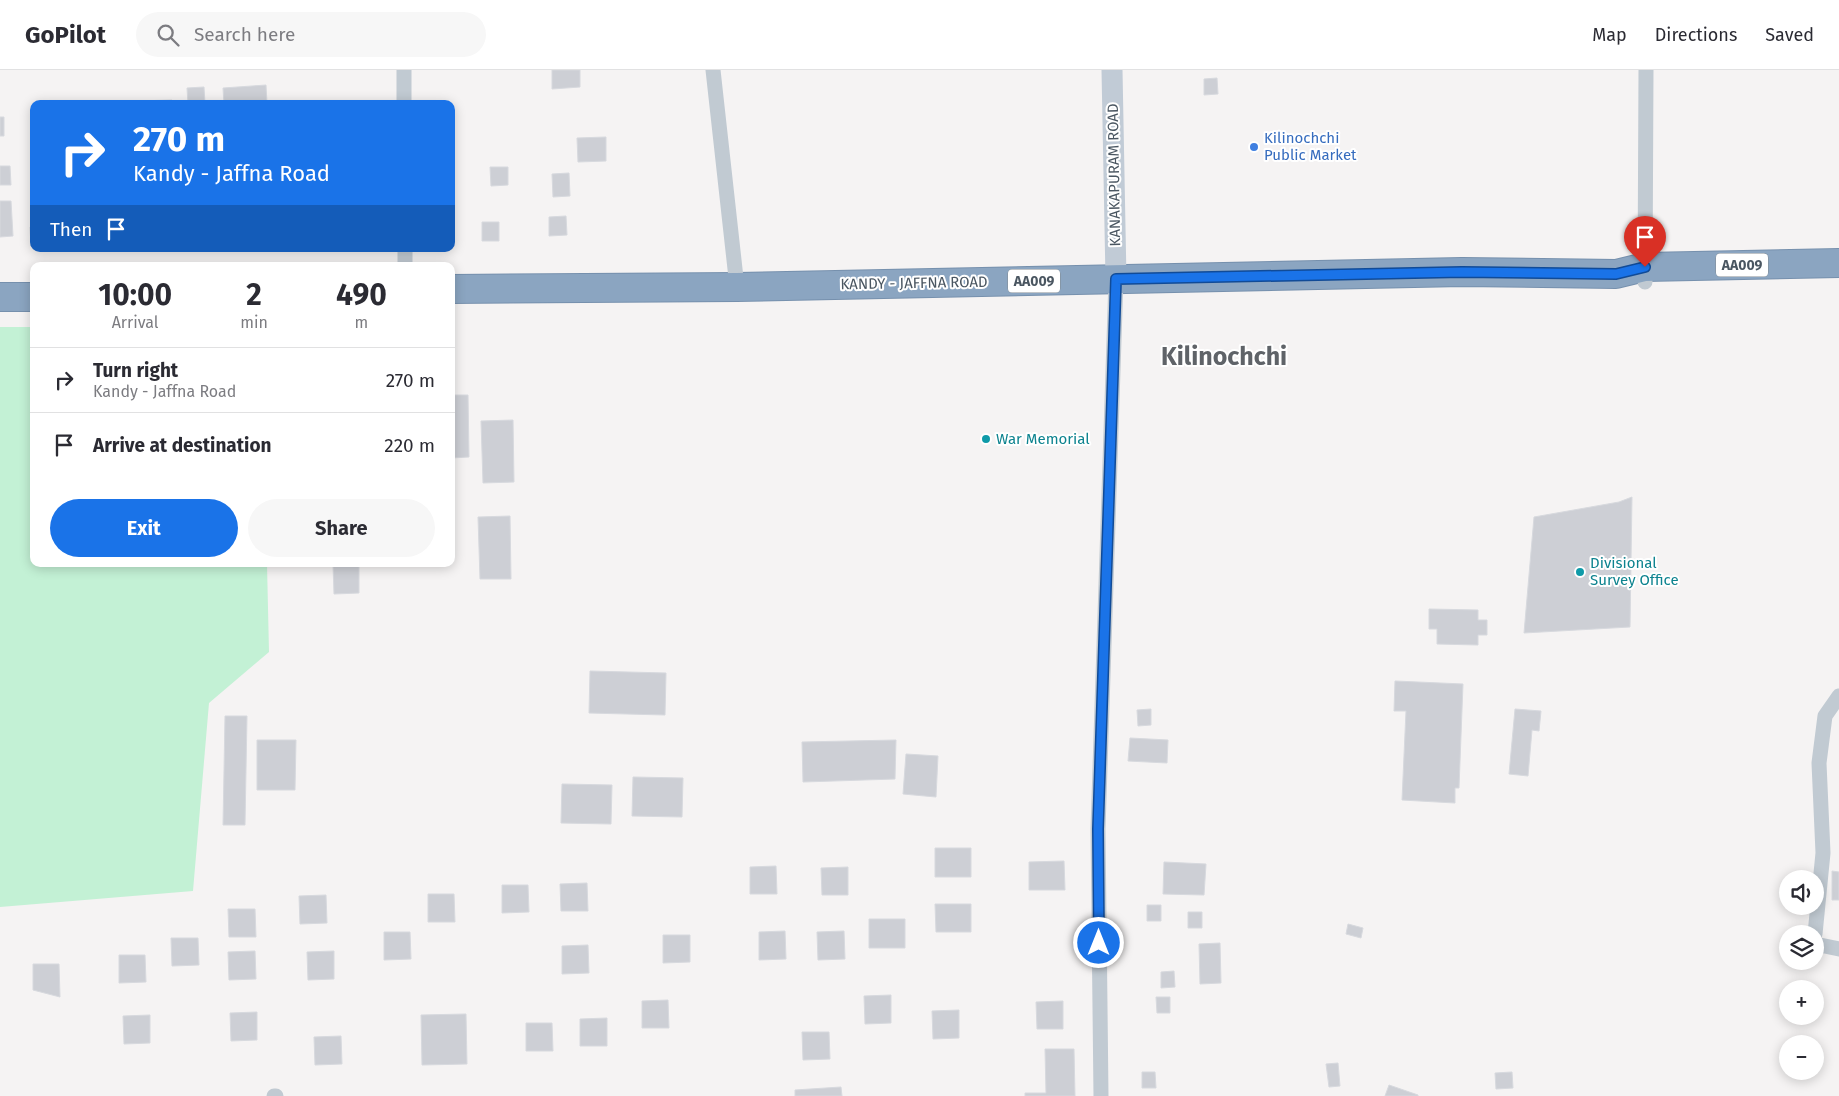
<!DOCTYPE html>
<meta charset="utf-8">
<style>
:root{--surface:#fff;--page:#f7f7f7;--text:#2b2b33;--muted:#7c7c81;--line:#e1e1e2;--accent:#1a73e8}
body{margin:0;font-family:"Fira Sans",sans-serif;background:var(--page);color:var(--text);height:100vh;display:flex;flex-direction:column;font-size:19px;white-space:nowrap}
*{box-sizing:border-box;margin:0}
p{font-size:16px;color:var(--muted)}
.icon{flex:none;width:28px;height:28px;fill:none;stroke:currentColor;stroke-width:2;stroke-linecap:round;stroke-linejoin:round}
.map{position:relative;flex:1;overflow:hidden}
.sheet{position:absolute;left:30px;top:192px;width:425px;height:305px;display:flex;flex-direction:column;background:var(--surface);border-radius:10px;box-shadow:0 2px 12px #0003}
.sheet>*{flex:none}
.top-card{position:absolute;left:30px;top:30px;width:425px;height:152px;border-radius:10px;box-shadow:0 2px 12px #0003;background:#1a73e8;color:#fff;overflow:hidden}
.buttons{position:absolute;left:1779px;top:800px;display:grid;gap:10px}
.buttons a{display:grid;place-items:center;width:45px;height:45px;border-radius:50%;background:var(--surface);box-shadow:0 2px 12px #0003;font-size:25px}
.pin{position:absolute;display:grid;place-items:center;width:42px;height:42px;color:#fff;margin:-51px -21px;border-radius:50% 50% 50% 0;rotate:-45deg;box-shadow:0 0 5px #0007}
.pin .icon{rotate:45deg}
.me{position:absolute;width:55px;margin:-28px;rotate:0deg;stroke-linejoin:round;filter:drop-shadow(0 0 4px #0008)}
.turn{display:flex;align-items:center;gap:18px;height:105px;padding:0 20px;font-size:22px}
.turn .icon{width:65px;height:65px;stroke-width:2.5}
.turn b{display:block;font-size:35px;line-height:42px}
.then{display:flex;align-items:center;height:48px;padding:0 20px;background:#0003;gap:10px;font-size:19px}
.eta{display:flex;justify-content:space-evenly;align-items:center;height:85px;text-align:center}
.eta b{font-size:30px;font-weight:700;line-height:35px}
.button{display:flex;gap:10px;margin-top:auto;padding:10px 20px}
.button a{flex:1;height:58px;border-radius:30px;background:var(--accent);color:#fff;font-size:20px;font-weight:700;line-height:58px;text-align:center}
.button a+a{background:var(--page);color:var(--text)}
ul{padding:0;list-style:none}
li{display:flex;align-items:center;gap:15px;height:65px;padding:0 20px;border-top:1px solid var(--line)}
li div{flex:1}
li b{display:block;font-size:19px}
li em{font-style:normal}
header{display:flex;align-items:center;gap:30px;box-sizing:border-box;height:70px;padding:0 25px;background:var(--surface);border-bottom:1px solid var(--line)}
header strong{font-size:24px}
nav{display:flex;gap:28px;margin-inline-start:auto;font-size:18px}
.search{width:350px;height:45px;background:var(--page);display:flex;align-items:center;gap:12px;box-sizing:border-box;padding:0 18px;border-radius:28px;color:var(--muted);font-size:19px}
.map>svg:first-child{display:block}
</style>
<header>
<strong>GoPilot</strong>
<div class="search"><svg class="icon" aria-label="search" viewBox="0 0 24 24"><circle cx="10" cy="10" r="6"/><path d="M15 15l6 6"/></svg>Search here</div>
<nav><a>Map</a><a>Directions</a><a>Saved</a></nav>
</header>
<div class="map">
<svg width="1839" height="1026" viewBox="0 0 1839 1026">
<rect width="100%" height="100%" fill="#f5f3f3"/>
<!-- green -->
<path fill="#c3f1d5" d="M0 257H34V494H267L269 582 209 633 193 821 0 837Z"/>
<!-- building -->
<path fill="#cdcfd5" stroke="#d7d9de" d="M552 0H580V17L552 19Z
M1217 8 1218 24 1204 25V9Z
M266 15 267 34H224L223 18Z
M204 17 205 34H188L187 18Z
M172 30V34H138V31Z
M87 31H104V34H87Z
M34 46V73H32L31 47Z
M0 47H4V66H0Z
M606 67V91L578 92 577 68Z
M0 96H10L11 115H0Z
M490 97H508V115L491 116Z
M569 103 570 126 553 127 552 104Z
M0 131H11L13 166 0 167Z
M566 146 567 165 549 166V147Z
M482 152H499V171H482Z
M30 157H34V176H31Z
M451 325H468L469 387 451 388Z
M513 350 514 412 483 413 481 351Z
M1632 427 1630 557 1524 563 1534 447 1619 432Z
M510 446 511 509H480L478 447Z
M333 494H359V523L334 524Z
M1429 539 1478 540V550H1487V565H1478V575L1437 574V559H1429Z
M590 601 666 603 665 645 589 643Z
M1395 611 1463 614 1459 718H1455V733L1402 730 1406 641H1394Z
M1151 639V655L1138 656 1137 640Z
M1515 639 1541 641 1539 661 1532 660 1528 706 1509 704Z
M225 646H247L245 755H223Z
M1130 668 1168 670 1167 693 1128 691Z
M257 670H296L295 720H257Z
M896 670 895 709 803 712 802 672Z
M906 684 938 686 936 727 903 724Z
M633 707 683 708 682 747 632 746Z
M562 714 612 715 611 754 561 753Z
M935 778H971V807H935Z
M1064 791 1065 820H1029V792Z
M1164 792 1206 794 1204 825 1163 824Z
M776 796 777 824H750V797Z
M848 797V825H822L821 798Z
M1832 801 1839 802V830H1832Z
M587 813 588 841H561L560 814Z
M502 815H528L529 842 502 843Z
M428 824H454L455 852H428Z
M326 825 327 853 300 854 299 826Z
M935 834H971V862H936Z
M1147 835H1161V851H1147Z
M228 839H255L256 867H229Z
M1188 842H1202V858H1188Z
M869 849H905V878H869Z
M1348 854 1363 858 1361 868 1346 864Z
M785 861 786 889 759 890V862Z
M844 861 845 889 818 890 817 862Z
M384 862H410L411 889 384 890Z
M663 865H690V892L663 893Z
M171 868H198L199 895 172 896Z
M1220 873 1221 913 1200 914 1199 874Z
M588 875 589 903 562 904V876Z
M255 881 256 909 229 910 228 882Z
M334 881V909L308 910 307 882Z
M119 885H145L146 912 119 913Z
M33 894H59L60 927 33 920Z
M1174 901 1175 917 1161 918V902Z
M891 925V953L865 954 864 926Z
M1156 927H1170V943H1157Z
M668 930 669 958H642V931Z
M1063 931V959H1037L1036 932Z
M959 940V968L933 969 932 941Z
M257 942V970L231 971 230 943Z
M466 944 467 994 422 995 421 945Z
M150 945V973L124 974 123 946Z
M607 948V976H580V949Z
M526 953H552L553 981H526Z
M802 962H829L830 989 803 990Z
M341 966 342 994 315 995 314 967Z
M1045 979H1074L1075 1026H1025V1023H1046Z
M1338 993 1340 1016 1329 1017 1326 994Z
M1142 1002H1155L1156 1018H1142Z
M1512 1002 1513 1018 1496 1019 1495 1003Z
M1389 1015 1418 1025V1026H1385Z
M841 1017 842 1026H795V1020Z"/>
<g fill="none" stroke-linecap="round" stroke-linejoin="round">
<defs>
<path id="highway" d="M451 219 737 217 1462 202 1616 204 1645 197 1839 193
M0 227H34"/>
</defs>
<!-- highway casing -->
<use href="#highway" stroke="#7690ad" stroke-width="30"/>
<!-- street -->
<path stroke="#c1cad2" stroke-width="15" d="M404 0V34
M713 0 737 217
M405 196V179
M1645 212 1646 0
M1815 864 1823 783 1819 693 1825 646 1839 626
M1815 874 1839 879
M274 1026H276
M1101 1026 1098 759 1116 209"/>
<!-- secondary -->
<path stroke="#c1cbd6" stroke-width="21" d="M1112 0 1116 209"/>
<!-- highway -->
<use href="#highway" stroke="#8ba5c1" stroke-width="28"/>
</g>
<g fill="none" stroke-linecap="round" stroke-linejoin="round">
<defs>
<path id="route" d="M1099 873 1098 759 1116 209 1462 202 1616 204 1645 197"/>
</defs>
<!-- route casing -->
<use href="#route" stroke="#114b97" stroke-width="12"/>
<!-- route -->
<use href="#route" stroke="#1a73e8" stroke-width="9"/>
</g>
<!-- markers -->
<circle fill="#3f7fe0" stroke="#fff" stroke-width="2" cx="1254" cy="77" r="5"/>
<g fill="#0f9aa8" stroke="#fff" stroke-width="2">
<circle cx="986" cy="369" r="5"/>
<circle cx="1580" cy="502" r="5"/>
</g>
<g text-anchor="middle" dominant-baseline="central" stroke-width="4" stroke-linejoin="round" paint-order="stroke">
<!-- shield labels -->
<g fill="#fff" stroke="#808990" stroke-width="1">
<rect x="1716" y="183.5" width="52" height="23" rx="4"/>
<rect x="1008" y="199.5" width="52" height="23" rx="4"/>
</g>
<g font-size="14" font-weight="bold" fill="#4a5661">
<text x="1742" y="195">AA009</text>
<text x="1034" y="211">AA009</text>
</g>
<!-- shop labels -->
<g font-size="15" fill="#366cbe" stroke="#fff" text-anchor="start">
<text x="1264" y="68">Kilinochchi<tspan x="1264" dy="17">Public Market</tspan></text>
</g>
<!-- street labels -->
<g font-size="15" fill="#4a5661" stroke="#fff">
<text transform="translate(1114 105) rotate(-91)">KANAKAPURAM ROAD</text>
<text transform="translate(914 213) rotate(-1)">KANDY - JAFFNA ROAD</text>
</g>
<!-- culture labels -->
<g font-size="15" fill="#0d838f" stroke="#fff" text-anchor="start">
<text x="996" y="369">War Memorial</text>
<text x="1590" y="493">Divisional<tspan x="1590" dy="17">Survey Office</tspan></text>
</g>
<!-- town labels -->
<g font-size="25" font-weight="bold" fill="#5f6368" stroke="#fff">
<text x="1224" y="287">Kilinochchi</text>
</g>
</g>
</svg>
<div class="buttons">
<a><svg class="icon" aria-label="sound" viewBox="0 0 24 24"><path d="M4 9h4l5-4v14l-5-4H4zM17 9q2 3 0 6"/></svg></a>
<a><svg class="icon" aria-label="layers" viewBox="0 0 24 24"><path d="M12 4l9 5-9 5-9-5zM3 14l9 5 9-5"/></svg></a>
<a>+</a>
<a>−</a>
</div>
<div class="pin" style="left:1645px;top:197px;background:#d93025"><svg class="icon" aria-label="arrive" viewBox="0 0 24 24"><path d="M6 21V4h12l-3 4 3 4H6"/></svg></div>
<svg class="me" style="left:1099px;top:873px" viewBox="-20 -20 40 40"><circle r="17" fill="#1a73e8" stroke="#fff" stroke-width="3"/><path d="M0-11L8 9 0 5-8 9z" fill="#fff"/></svg>
<div class="top-card">
<div class="turn"><svg class="icon" aria-label="right" viewBox="0 0 24 24"><path d="M7 20v-9h11M14 6l5 5-5 5"/></svg><div><b>270 m</b>Kandy - Jaffna Road</div></div>
<div class="then">Then<svg class="icon" aria-label="arrive" viewBox="0 0 24 24"><path d="M6 21V4h12l-3 4 3 4H6"/></svg></div>
</div>
<section class="sheet">
<div class="eta">
<div><b>10:00</b><p>Arrival</p></div>
<div><b>2</b><p>min</p></div>
<div><b>490</b><p>m</p></div>
</div>
<ul>
<li><svg class="icon" aria-label="right" viewBox="0 0 24 24"><path d="M7 20v-9h11M14 6l5 5-5 5"/></svg><div><b>Turn right</b><p>Kandy - Jaffna Road</p></div><em>270 m</em></li>
<li><svg class="icon" aria-label="arrive" viewBox="0 0 24 24"><path d="M6 21V4h12l-3 4 3 4H6"/></svg><div><b>Arrive at destination</b></div><em>220 m</em></li>
</ul>
<div class="button"><a>Exit</a><a>Share</a></div>
</section>
</div>
